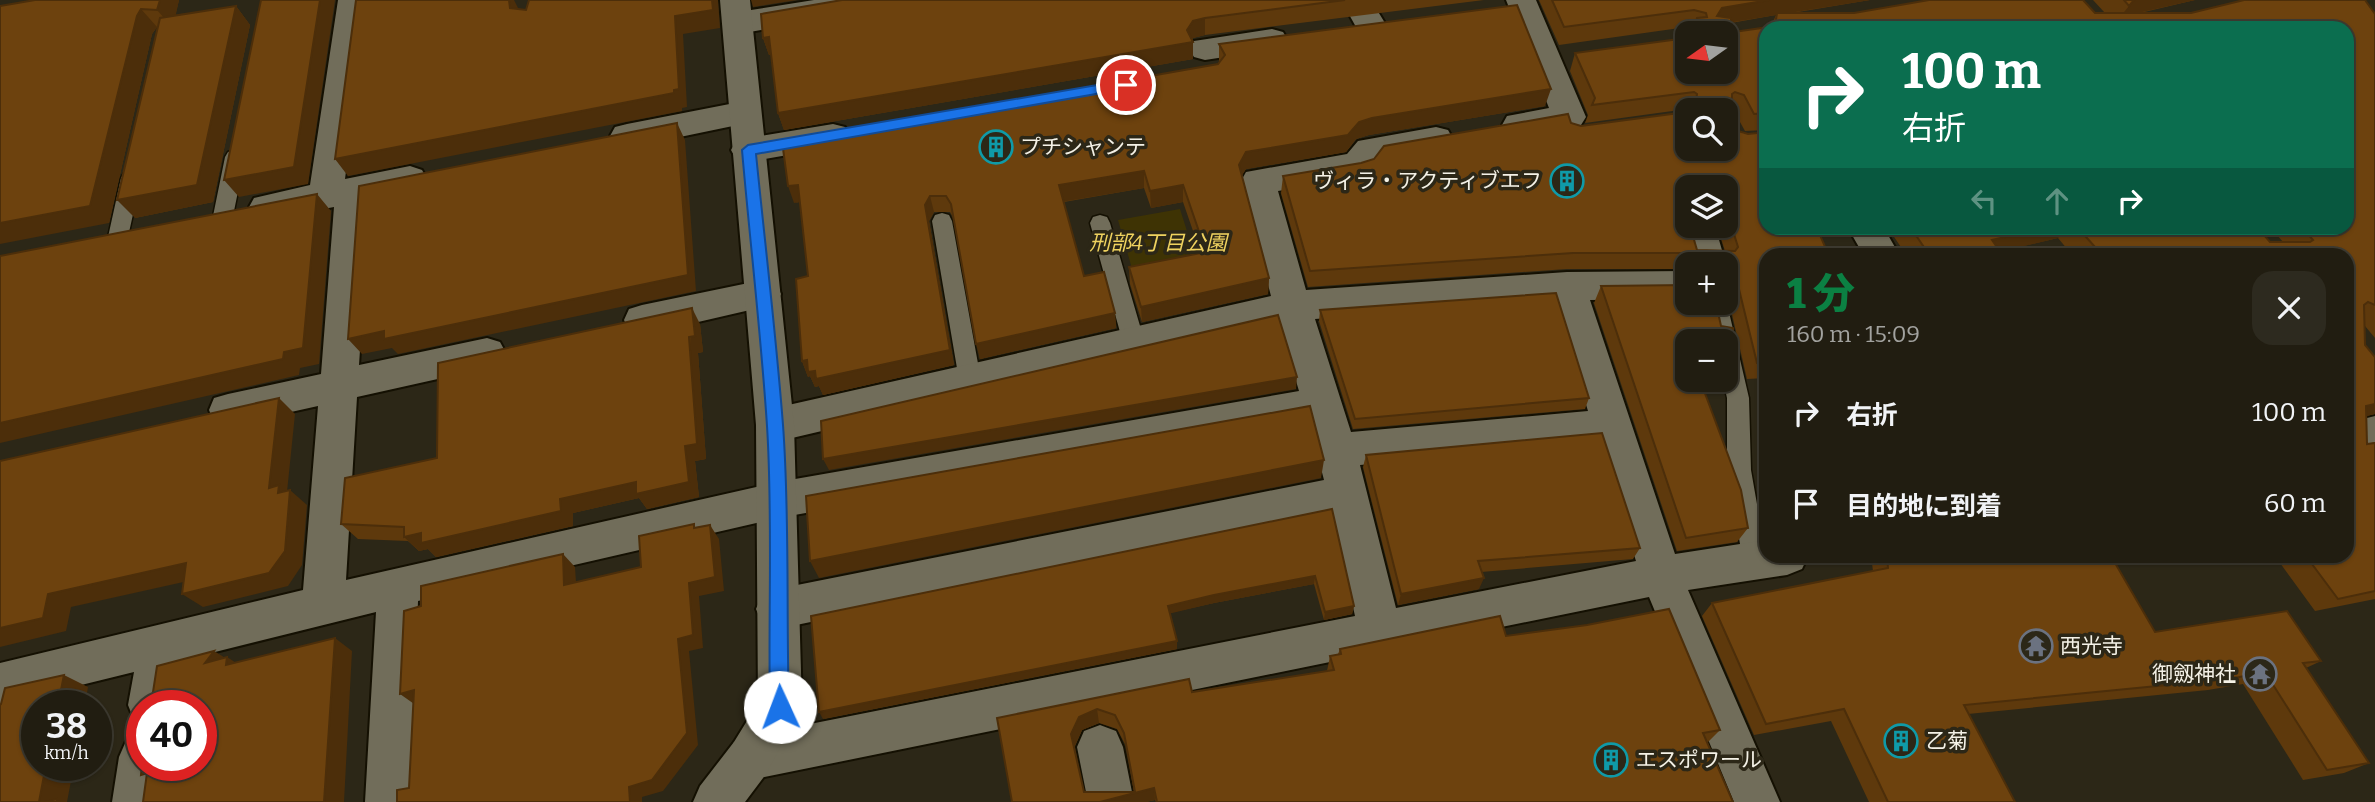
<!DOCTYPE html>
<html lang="ja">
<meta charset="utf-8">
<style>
:root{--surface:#211d11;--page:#2d2a1f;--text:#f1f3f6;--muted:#a2a29f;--line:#3e3b31;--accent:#0b8043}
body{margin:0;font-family:Bitter,"Noto Sans JP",serif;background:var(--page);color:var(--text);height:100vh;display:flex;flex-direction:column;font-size:26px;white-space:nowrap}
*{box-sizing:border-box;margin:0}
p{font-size:23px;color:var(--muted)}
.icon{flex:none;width:38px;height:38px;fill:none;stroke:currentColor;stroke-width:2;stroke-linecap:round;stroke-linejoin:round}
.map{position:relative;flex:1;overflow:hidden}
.panel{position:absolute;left:1759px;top:248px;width:595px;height:315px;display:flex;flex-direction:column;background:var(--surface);border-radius:21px;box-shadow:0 2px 5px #0004,0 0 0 2px var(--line)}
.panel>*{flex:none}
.banner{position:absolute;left:1759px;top:21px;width:595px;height:214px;border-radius:21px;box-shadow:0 2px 5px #0004,0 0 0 2px var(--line);background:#0b6e4f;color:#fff;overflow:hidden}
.needle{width:46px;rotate:256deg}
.tools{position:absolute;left:1675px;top:21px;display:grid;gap:14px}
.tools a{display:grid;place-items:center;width:63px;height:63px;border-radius:14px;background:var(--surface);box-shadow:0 2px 5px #0004,0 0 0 2px var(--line);font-size:35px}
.speed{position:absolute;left:21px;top:690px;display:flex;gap:14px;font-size:35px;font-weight:700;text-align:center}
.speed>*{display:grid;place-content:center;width:91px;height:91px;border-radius:50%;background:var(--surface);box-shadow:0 2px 5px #0004,0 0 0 2px var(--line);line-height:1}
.speed small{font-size:18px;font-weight:400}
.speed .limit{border:10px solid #d22;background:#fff;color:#111}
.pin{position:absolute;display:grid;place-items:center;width:60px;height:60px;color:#fff;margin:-30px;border:4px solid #fff;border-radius:50%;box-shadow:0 2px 7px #0007}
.me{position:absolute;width:77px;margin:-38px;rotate:358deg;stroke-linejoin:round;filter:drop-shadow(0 0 5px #0008)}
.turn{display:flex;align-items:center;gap:24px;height:147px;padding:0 28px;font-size:32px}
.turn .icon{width:91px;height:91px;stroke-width:2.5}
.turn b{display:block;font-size:49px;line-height:60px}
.lanes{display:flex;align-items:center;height:66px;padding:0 28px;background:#0003;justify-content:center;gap:35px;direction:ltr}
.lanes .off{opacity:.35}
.round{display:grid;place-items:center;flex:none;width:74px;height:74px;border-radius:21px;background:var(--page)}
.headline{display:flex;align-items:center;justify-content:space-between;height:119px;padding:0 28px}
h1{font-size:42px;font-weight:800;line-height:52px;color:var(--accent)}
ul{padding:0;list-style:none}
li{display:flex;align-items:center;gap:21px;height:91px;padding:0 28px}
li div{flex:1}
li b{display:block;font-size:26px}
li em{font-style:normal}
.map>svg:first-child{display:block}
</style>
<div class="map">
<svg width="2375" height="802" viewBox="0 0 2375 802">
<rect width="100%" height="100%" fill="#2c2717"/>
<!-- green -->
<path fill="#3e3304" d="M1180 209 1198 266 1135 279 1118 220Z"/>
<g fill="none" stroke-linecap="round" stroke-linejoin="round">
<defs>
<path id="service" d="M235 150 242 152 245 157 233 216 230 222 223 224 216 222 213 216 225 157 228 152Z
M131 170 138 173 141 178 128 237 125 243 118 245 111 243 108 237 121 178 124 173Z
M942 213 949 215 952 221 981 380 978 387 970 389 962 387 959 380 932 221 935 215Z
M1100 215 1107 217 1110 223 1145 343 1142 349 1134 352 1126 349 1123 343 1090 223 1093 217Z
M1726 299 1749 398 1751 470 1767 561 1764 569 1755 572 1746 569 1743 561 1727 470V398L1723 380H1726V341H1714L1706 303H1726Z"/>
<path id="minor" d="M338 0H368L345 179 410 166 422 170 427 179 422 188 370 200 359 365 487 338 500 342 506 353 500 364 487 368 357 397 346 580 778 482 1299 391 1279 324 775 442 761 437 756 425 761 413 775 408 1271 296 1241 181 1246 172 1347 154 1358 141 1436 127 1448 130 1453 139 1448 148 1380 161 1369 174 1357 178 1278 191 1306 290 1567 272 1687 271V299L1590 300 1675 554 1766 540V556H1808L1802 569 1787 575 1688 590 1780 802H1734L1649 597 750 780 734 774 727 758 734 742 750 736 1355 616 1332 514 777 629 762 623 756 609 762 595 777 589 1324 480 1309 422 778 518 418 601 411 802H365L376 612 179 661 172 705H142V723L134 720 128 705 134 672 0 705V663L303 590 318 406 228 426 214 422 209 410 214 398 228 394 321 374 334 207 266 220 254 216 249 207 254 198 310 185ZM1554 301 1588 411 1351 432 1315 319ZM1598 443 1636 561 1396 608 1360 465Z
M814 0H892L888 7 877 10 738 34 727 31 722 23 727 15 738 12Z
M1341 0H1371L1388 28 1383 36 1372 39 1361 36Z
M1506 0H1536L1586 117 1581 125 1519 137 1507 134 1502 125 1507 116 1549 108Z
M1272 29 1283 32 1288 40 1283 48 1205 60 1194 57 1189 49 1194 41Z
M745 101 757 105 761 113 757 121 627 148 615 145 610 136 615 127 627 124Z
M833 124 845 127 850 136 845 145 748 162 736 159 731 150 736 141 748 138Z
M1686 216 1687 226H1715L1726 264V265L1690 264 1680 226Z
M1848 228H1884L1900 256H1864Z
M763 280 776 284 781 294 776 304 642 335 629 331 624 320 629 309 642 305Z
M2375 416V450L2347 457V423Z
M1100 725 1116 731 1123 747 1134 802H1088L1077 747 1084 731Z
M142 735V765H164L158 802H112L119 757 126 741Z"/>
<path id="tertiary" d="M720 0H750L794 425 802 707 766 774 745 802H693L700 786 734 742 758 703 756 425Z"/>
</defs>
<!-- service casing -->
<use href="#service" stroke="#141002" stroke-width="3"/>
<!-- minor casing -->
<use href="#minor" stroke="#141002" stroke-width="4"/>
<!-- tertiary casing -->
<use href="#tertiary" stroke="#141002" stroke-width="4"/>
<!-- service -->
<use href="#service" fill="#716d5a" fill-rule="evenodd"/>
<!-- minor -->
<use href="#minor" fill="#716d5a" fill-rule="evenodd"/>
<!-- tertiary -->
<use href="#tertiary" fill="#716d5a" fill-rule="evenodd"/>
</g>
<!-- wall -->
<path fill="#5e390c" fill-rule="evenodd" d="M35 0H179L175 16 236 6 250 25 213 202 135 218 157 27 152 34 109 223Z
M842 0H1484L1205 35 1193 38 1192 40 1193 59 784 130 778 113 771 55H769L763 38Z
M1539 0H1870L1792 13H2105L2093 0H2195L2140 13 2375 14V338L2365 326V345L2375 357V414L2366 416 2367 444 2375 442V599L2315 611 2275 556H2347V256H2073L2058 238 2001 251 2003 256H1907L1888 228H2258L2270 242H2283L2271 228H2347L1766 28V130L1745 131 1735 113 1732 111V119L1766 256V378L1747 379 1728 297 1726 299V264H1687V269H1567L1308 287 1281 193 1283 176 1361 163 1571 123 1581 126 1726 110 1687 109 1585 123 1588 115 1570 71 1575 53 1726 33H1691L1692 29 1687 27 1559 45ZM1776 15 1771 26 1734 32 1731 29V23ZM1687 187H1726V226H1717L1725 251 1697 250 1687 226Z
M1219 44 1545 106 1369 135 1356 139 1346 152 1246 169 1242 175 1269 278 1268 294 1142 322 1130 284 1129 267 1201 254 1183 202 1151 208 1144 188 1064 202 1084 276 1115 313 1116 328 980 359 954 219 950 212H934L929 221 954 365 823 395 819 386 815 387 810 376 808 377 802 361 808 276 800 202 794 203 1218 64 1219 62Z
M1601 286 1721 326 1733 362 1726 374V341H1687V380H1721L1701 381 1748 528 1737 542 1677 551 1594 303Z
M1320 310 1589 398 1585 409 1353 429 1319 321Z
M700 324 703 352 698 353 706 459 695 461 699 497 647 509 639 498 573 513V526L436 557 428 549 419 551 408 541 358 539 341 524 437 458Z
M1366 455 1640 548 1633 559 1481 572 1479 589 1398 605 1363 467Z
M1332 509 1354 606 1352 614 1324 620 1314 584 1214 603 1169 613 1177 649 823 719Z
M1871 556H2111L2155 632 2321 661 2306 668 2369 763 2344 773 2303 780 2243 684 2208 690 1968 714 2015 802H1869L1831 721 1754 735 1702 616 1712 603 1873 571Z
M1506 636 1720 730 1707 743 1733 802H1156L1155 800 1146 802H1012L997 718 1192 692 1327 671 1330 656 1338 654 1340 649ZM1099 723 1117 729 1126 746 1134 792H1084L1074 748 1082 730Z"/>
<!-- shaded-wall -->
<path fill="#4c2e0a" d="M160 0H179L173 28 157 10Z
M320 0H335L308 184 239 197 224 180Z
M509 0H514L518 8 520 26 510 8Z
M712 0H718L720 28 683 34 687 107 682 108V111L348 176 335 159Z
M751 0H797L753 7Z
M1769 0H1870L1777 15V13L1776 15 1715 25 1717 16 1722 8Z
M2134 0H2195L2120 17Z
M236 6 250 25 213 202 135 218 117 200Z
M141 9 157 27 152 34 109 223 0 244V223Z
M1205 18V35L1193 38 1191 42H1193V59L784 130 778 113 1187 30 1193 21Z
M769 37 775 54 769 55 763 38Z
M1551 89 1545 106 1369 135 1356 139 1346 152 1246 169 1238 182 1239 165 1246 152 1372 118Z
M677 123 685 140 696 291 398 354 392 348 362 354 348 339Z
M1144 171V188L1061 202 1059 185Z
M798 185 804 201 794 203 788 186Z
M1183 185V202L1151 208 1150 191Z
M317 194 331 211 319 364 300 368 299 375 0 443V423L284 352Z
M930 196 934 212 929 221 954 365 823 395 819 386 815 387 810 376 808 377 802 361Z
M2046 228H2067L2058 238 1982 256 1992 240Z
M1269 278 1268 294 1142 322 1141 307Z
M1737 281 1728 297 1726 299 1733 284Z
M692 308 700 324 703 352 698 353 706 459 695 461 699 497 647 509 639 498 573 513V526L436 557 428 549 419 551 404 537 685 446Z
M1115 313 1116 328 980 359 976 344Z
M1297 377 1296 389 829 470 823 459Z
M279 398 295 414 287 492 290 490 307 505 302 565 288 586 203 607 182 594 269 488Z
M2375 404V414L2347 421 2366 406Z
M1324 460 1321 478 819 578 810 561Z
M710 525 719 539 724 591 699 596 703 648 689 651 698 745 663 791 642 797V802H630L629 787 678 639 689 583Z
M563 554 575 567 577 598 564 585Z
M186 563 206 577 71 607 66 631 0 647V628L48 594Z
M1315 576 1314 584 1214 603 1168 614V606L1214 595Z
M1484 578 1479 589 1398 605 1401 594Z
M1354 606 1352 614 1324 620 1325 612Z
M335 638 352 651 344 802H324Z
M1177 641V649L823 719 819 712Z
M214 651 227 659V657L247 670 205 663Z
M64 675 88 687 85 705H58Z
M414 690 417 706 400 694Z
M1097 709 1099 723 1082 730 1074 748 1071 734 1079 717Z
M46 765H74L67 802H39Z
M1154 788 1155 800 1146 802H1100Z"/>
<!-- building -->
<path fill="#6d420e" stroke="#4c2e0a" stroke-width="2" fill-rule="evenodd" d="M35 0H160L157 10 141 9 137 16 90 206 0 223V6Z
M261 0H320L294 167 224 180Z
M356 0H509L510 8 526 10 529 0H712L713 10 675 16 679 89 674 90V93L335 159Z
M842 0H1345L1205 18 1193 21 1187 30 1193 42 778 113 769 37 763 38 761 14Z
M1552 0H1769L1722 8 1717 16 1731 18V29L1734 32 1775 26 1777 13H1854L1929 0H2083L2095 13H2191L2244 0H2365L2375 14V305L2368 302 2364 305 2365 345 2375 357V404L2366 406 2367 444 2375 443V591L2338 599 2306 556H2347V256H2103L2078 228H2258L2270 242H2310L2313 240 2303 228H2347V28H1766V113L1754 114 1744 95 1735 92 1732 94V119L1738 131 1748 134 1766 132V228H1817L1829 256H1766V363H1757L1737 281 1733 284H1726V264H1698L1697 253H1573L1310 271 1283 176 1361 163 1374 159 1384 146 1568 114 1571 123 1581 126 1687 112V149H1726V110H1695L1697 94 1694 92 1592 105 1595 98 1575 53 1687 38V72H1726V33H1695L1697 18 1707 17 1706 13 1694 10 1564 27ZM1687 187H1726V208L1738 247 1735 251 1697 250 1690 226H1687V215L1686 210 1687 207Z
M2124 0H2134L2129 6Z
M1517 5 1551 89 1372 118 1359 122 1348 135 1246 152 1239 165 1269 278 1141 307 1129 267 1206 252 1183 185 1150 191 1144 171 1059 185 1084 276 1104 272 1115 313 976 344 951 204 946 196H930L925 205 950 350 816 379 815 371 808 372 807 360 802 361 796 279 808 276 798 185 788 186 782 141 1218 64 1225 55 1219 44Z
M236 6 197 185 117 200 160 18Z
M677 123 688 275 384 339V331L348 339 359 186Z
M317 194 303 348 284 352 283 359 0 423V256Z
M1911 228H2046L1992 240 2003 256H1930Z
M1687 285V303H1716L1721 326 1733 328V362L1730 365H1726V341H1687V380H1700L1741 490 1748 528 1686 538 1601 286Z
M1556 293 1589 398 1355 419 1320 310Z
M692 308 695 336 689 337 697 444 685 446 689 482 636 494V482L560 499 561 511 421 543V533L404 537V527L341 524 345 478 437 458 438 363Z
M1278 315 1297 377 823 459 821 421Z
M279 398 269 488 279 485 278 493 290 490 285 551 269 573 182 594 186 563 48 594 43 618 0 628V461Z
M1310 406 1324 460 810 561 806 496Z
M1602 433 1640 548 1478 561 1484 578 1401 594 1366 455Z
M1332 509 1354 606 1325 612 1315 576 1214 595 1168 606 1177 641 819 712 811 616Z
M694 524V528L710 525 715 577 689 583 693 635 678 639 687 733 652 780 629 787 630 802H397V790L409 788 414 690 400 694 404 611 421 606V586L563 554 564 585 641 567 639 536Z
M1887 556H2111L2155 632 2287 611 2321 661 2303 663 2369 763 2327 770 2265 672 2229 679 1964 705 2015 802H1888L1844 709 1766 724 1712 603 1888 568Z
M1669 609 1720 730 1703 733 1733 802H1157L1154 788 1100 802H1012L997 718 1189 679 1192 692 1334 670 1330 656 1341 654 1340 649 1500 616 1506 636 1587 625ZM1097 709 1115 715 1124 733 1135 792H1084L1071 734 1079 717Z
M335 638 324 802H143L147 773 141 775 142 765H201V705H151L157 666 214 651 205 663 227 657 226 665Z
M64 675 58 705H37V765H46L39 802H0V705L1 704 5 688Z
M57 799V802H45Z"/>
<!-- route -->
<path fill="#1a73e8" stroke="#114b97" stroke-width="2" d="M1126 80 1132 85 1130 88 756 154C765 244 776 334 783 425 790 519 786 613 789 707L786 713 780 716 773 713 770 707C768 613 773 519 767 426 761 334 750 242 742 150L748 145Z"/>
<!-- icons -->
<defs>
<symbol id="building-ring" viewBox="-11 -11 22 22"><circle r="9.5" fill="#2c2717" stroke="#0f9aa8" stroke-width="1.5"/><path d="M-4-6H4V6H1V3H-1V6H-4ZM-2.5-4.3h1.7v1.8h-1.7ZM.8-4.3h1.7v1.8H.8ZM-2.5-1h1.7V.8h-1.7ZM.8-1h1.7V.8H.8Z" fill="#0f9aa8"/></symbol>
<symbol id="temple-ring" viewBox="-11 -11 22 22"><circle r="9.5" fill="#2c2717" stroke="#6b7280" stroke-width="1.5"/><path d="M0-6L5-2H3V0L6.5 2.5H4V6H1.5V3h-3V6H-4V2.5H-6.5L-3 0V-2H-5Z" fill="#6b7280"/></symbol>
</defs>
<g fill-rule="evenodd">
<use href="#building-ring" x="977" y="128" width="38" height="38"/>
<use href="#building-ring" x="1548" y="162" width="38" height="38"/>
<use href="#temple-ring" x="2017" y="627" width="38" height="38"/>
<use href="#temple-ring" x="2241" y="655" width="38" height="38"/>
<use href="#building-ring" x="1882" y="722" width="38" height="38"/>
<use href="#building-ring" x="1592" y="741" width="38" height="38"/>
</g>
<g text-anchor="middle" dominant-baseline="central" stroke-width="7" stroke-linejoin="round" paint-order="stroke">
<!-- poi labels -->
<g font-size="21" fill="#f4f1e6" stroke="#2c2717" text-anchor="start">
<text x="1020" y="147">プチシャンテ</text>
<text x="1542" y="181" text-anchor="end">ヴィラ・アクティブエフ</text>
<text x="2060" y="646">西光寺</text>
<text x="2236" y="674" text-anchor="end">御劔神社</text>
<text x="1926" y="741">乙菊</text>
<text x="1636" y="760">エスポワール</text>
</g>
<!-- park labels -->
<g font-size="21" font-style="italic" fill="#efd25f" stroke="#2c2717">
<text x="1158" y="243">刑部4丁目公園</text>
</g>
</g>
</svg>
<div class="tools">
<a><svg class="needle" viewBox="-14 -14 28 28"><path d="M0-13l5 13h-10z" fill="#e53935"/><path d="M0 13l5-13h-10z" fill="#a2a29f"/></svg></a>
<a><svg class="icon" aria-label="search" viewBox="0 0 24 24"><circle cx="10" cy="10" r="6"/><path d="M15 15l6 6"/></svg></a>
<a><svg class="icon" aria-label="layers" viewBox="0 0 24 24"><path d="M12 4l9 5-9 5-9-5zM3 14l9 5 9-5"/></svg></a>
<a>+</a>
<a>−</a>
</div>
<div class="speed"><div>38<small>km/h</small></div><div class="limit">40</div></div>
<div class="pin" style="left:1126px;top:85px;background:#d93025"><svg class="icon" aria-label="arrive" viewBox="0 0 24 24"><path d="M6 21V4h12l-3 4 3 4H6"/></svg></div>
<svg class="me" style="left:780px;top:707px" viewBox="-20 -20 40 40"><circle r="19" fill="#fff"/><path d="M0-13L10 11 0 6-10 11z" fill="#1a73e8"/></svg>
<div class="banner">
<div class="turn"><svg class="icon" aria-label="right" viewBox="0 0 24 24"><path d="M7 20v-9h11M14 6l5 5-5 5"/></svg><div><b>100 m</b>右折</div></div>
<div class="lanes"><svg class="icon off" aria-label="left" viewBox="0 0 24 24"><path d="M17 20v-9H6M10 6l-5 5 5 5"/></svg><svg class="icon off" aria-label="ahead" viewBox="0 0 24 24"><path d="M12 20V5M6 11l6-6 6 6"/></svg><svg class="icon" aria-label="right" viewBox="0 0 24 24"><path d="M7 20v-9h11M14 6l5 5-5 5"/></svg></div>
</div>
<section class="panel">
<div class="headline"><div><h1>1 分</h1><p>160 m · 15:09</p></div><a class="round"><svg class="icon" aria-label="close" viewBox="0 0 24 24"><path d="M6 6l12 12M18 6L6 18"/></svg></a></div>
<ul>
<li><svg class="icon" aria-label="right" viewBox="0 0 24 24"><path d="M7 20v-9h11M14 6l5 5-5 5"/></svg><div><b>右折</b></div><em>100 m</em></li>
<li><svg class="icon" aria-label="arrive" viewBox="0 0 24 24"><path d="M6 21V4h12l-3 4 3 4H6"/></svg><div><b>目的地に到着</b></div><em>60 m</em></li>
</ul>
</section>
</div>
